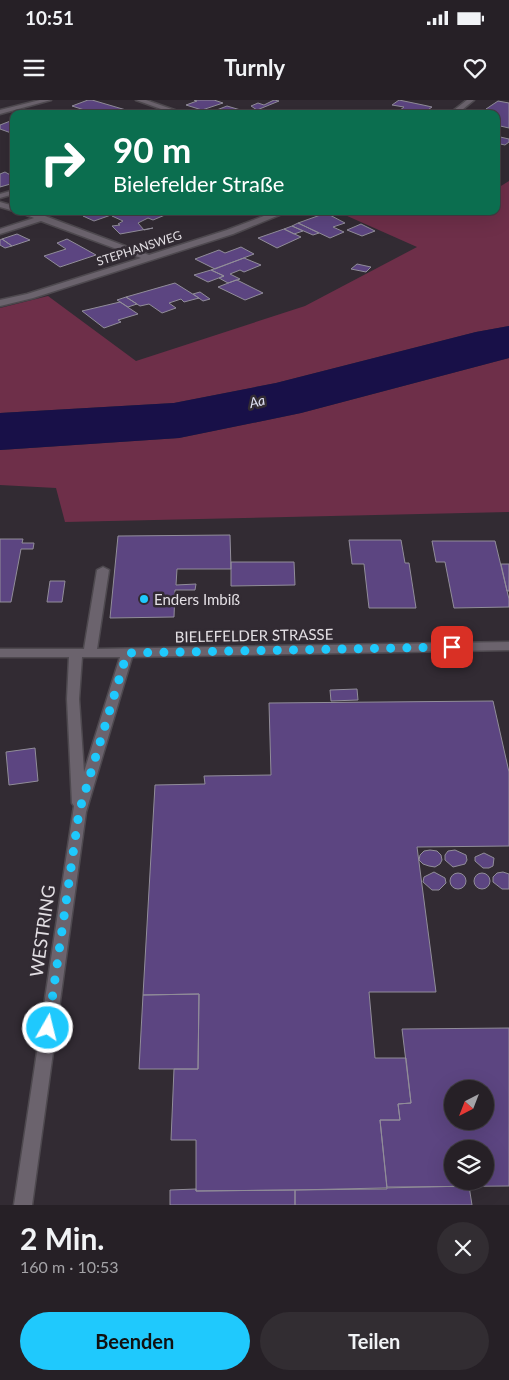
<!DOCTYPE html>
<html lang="de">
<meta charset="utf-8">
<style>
:root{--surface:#262026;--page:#322d32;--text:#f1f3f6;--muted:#a4a3a7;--line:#423e43;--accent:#1fc9fd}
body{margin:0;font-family:Lato,sans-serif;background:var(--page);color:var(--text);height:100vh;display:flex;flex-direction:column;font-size:19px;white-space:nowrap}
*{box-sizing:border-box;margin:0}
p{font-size:16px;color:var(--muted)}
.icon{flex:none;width:28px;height:28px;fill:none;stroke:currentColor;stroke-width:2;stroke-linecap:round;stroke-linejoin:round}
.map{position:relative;height:1105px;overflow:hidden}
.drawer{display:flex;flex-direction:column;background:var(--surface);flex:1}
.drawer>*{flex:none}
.top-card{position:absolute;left:10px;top:10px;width:490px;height:105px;border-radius:10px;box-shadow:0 5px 20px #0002,0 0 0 1px var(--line);background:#0b6e4f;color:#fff;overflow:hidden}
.needle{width:32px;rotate:222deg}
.buttons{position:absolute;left:444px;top:980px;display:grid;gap:10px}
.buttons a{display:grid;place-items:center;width:50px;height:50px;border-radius:50%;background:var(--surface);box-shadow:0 5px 20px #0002,0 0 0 1px var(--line);font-size:25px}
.pin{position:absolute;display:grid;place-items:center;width:42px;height:42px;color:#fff;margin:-21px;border-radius:10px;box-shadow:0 2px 8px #0006}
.me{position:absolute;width:55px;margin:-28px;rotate:8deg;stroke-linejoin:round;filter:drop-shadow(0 0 4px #0008)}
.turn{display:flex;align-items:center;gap:18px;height:105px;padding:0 20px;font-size:22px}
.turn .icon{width:65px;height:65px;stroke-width:2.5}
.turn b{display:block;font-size:35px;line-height:42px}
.round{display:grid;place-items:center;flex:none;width:52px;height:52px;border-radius:26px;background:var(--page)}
.summary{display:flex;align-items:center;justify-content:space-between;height:85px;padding:0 20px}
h1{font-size:30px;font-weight:700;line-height:38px}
.button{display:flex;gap:10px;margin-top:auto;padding:10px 20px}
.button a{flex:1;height:58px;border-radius:30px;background:var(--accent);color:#111;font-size:20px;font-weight:700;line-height:58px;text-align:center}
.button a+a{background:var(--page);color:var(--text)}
.status{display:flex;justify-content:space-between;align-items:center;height:35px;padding:0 25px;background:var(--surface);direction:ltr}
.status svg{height:14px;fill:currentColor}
header{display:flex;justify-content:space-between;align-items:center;height:65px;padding:0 20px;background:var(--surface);font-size:22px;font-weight:700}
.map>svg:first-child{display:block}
</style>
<div class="status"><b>10:51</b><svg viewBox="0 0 49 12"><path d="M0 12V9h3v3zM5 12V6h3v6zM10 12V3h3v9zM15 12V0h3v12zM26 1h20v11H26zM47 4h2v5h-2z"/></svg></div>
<header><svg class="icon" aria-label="menu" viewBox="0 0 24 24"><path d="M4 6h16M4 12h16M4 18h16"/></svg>Turnly<svg class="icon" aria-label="heart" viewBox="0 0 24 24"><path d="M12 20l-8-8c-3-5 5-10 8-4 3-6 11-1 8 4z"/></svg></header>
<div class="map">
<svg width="509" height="1105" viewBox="0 0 509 1105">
<rect width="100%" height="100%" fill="#322b33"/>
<!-- green -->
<path fill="#6e2f49" d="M509 81V226L476 232 276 283 174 303 0 313V208L48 196 136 261 305 206 417 147 336 111H442L455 115 461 111H496V89Z
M509 258V412L65 422 56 388 0 385V350L179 338 301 313Z"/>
<!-- water -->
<path fill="#181048" d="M509 226V258L301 313 179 338 0 350V313L174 303 276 283 476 232Z"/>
<!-- building -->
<path fill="#5c4581" stroke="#918d99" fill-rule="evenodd" d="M88 0H92L126 10 120 13 123 14H97L72 6Z
M194 0H214L223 3 202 10 186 5 197 1Z
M274 0 279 1 257 10 251 6 258 3 264 5Z
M399 0 423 5 432 7 422 14 411 13 399 11 404 7 392 5Z
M498 1 509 3V28L496 25 500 22 496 21V14H480L485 13 489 10 486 9Z
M227 6 244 11 239 14 209 13Z
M13 20 14 34 0 29V25Z
M496 36 509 39V42L505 45 496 43Z
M5 72 14 77V83L0 87V74Z
M95 111H102L111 115 94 121 83 116Z
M127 111H157L165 115 153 120 148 118 138 123 144 130 153 128 120 134 112 126 120 125 118 124 123 121 112 116Z
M326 113 345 123 333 127 344 132 330 138 298 123Z
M298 123 319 133 313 135 292 126Z
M361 124 375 131 362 136 347 130Z
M292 126 303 131 294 134 284 129Z
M284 129 301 137 277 148 258 138Z
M17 134 30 140 12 146 2 139Z
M2 139 12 146 5 148 0 145V140Z
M67 139 78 145 96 155 60 167 44 156 66 149 57 143Z
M241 147 254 154 215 169 195 159 219 150 225 153Z
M244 158 261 165 244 172 240 170 230 174 240 179 228 183 219 178 224 176 211 170Z
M357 164 371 167 366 172 351 169Z
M211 170 224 176 208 182 194 175Z
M236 180H237L263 193 245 200 218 187Z
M175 183 199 198 184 202 181 199 169 203 176 208 162 213 149 204 140 206 126 197Z
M200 192 210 199 203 201 193 194Z
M126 197 137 204 128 207 117 200Z
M120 202 138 214 118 220 121 222 104 228 82 211Z
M230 435 231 469H177L176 485 196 484 195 490H175L174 517 110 518 118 436Z
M0 439H23L22 443H34L33 449H21L11 502H0Z
M349 440H401L405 463H409L416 508H369L364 464H352Z
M432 441H495L509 499V507L454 508 445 462H436Z
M231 462H294L295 485 231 486Z
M501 464H509V491H507Z
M50 481H65L62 502H47Z
M357 589 358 600 331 601 330 590Z
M493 601 509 672V746L417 747 436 892H369L375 958H406L411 1003 398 1004 400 1020H380L387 1089 196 1091V1040H171L174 969H198L199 894 143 895 155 685 205 684 204 676 271 675 269 603Z
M35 648 38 681 9 685 6 652Z
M430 750 437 751 441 755 442 760 440 764 435 767 429 766 423 764 419 760 420 755 424 751Z
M455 750 466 755 467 760 465 764 453 767 445 760V755L448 751Z
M484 753 494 758 493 766 489 768H483L475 761V757Z
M434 772 445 778 446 783 439 790H432L423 782 424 777Z
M503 772 509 774V789H502L493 782V777L497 773Z
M450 781a8 8 0 1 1 16 0a8 8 0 1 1-16 0Z
M474 781a8 8 0 1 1 16 0a8 8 0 1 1-16 0Z
M199 894 198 969H139L143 895Z
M509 928V1086L387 1087 380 1020H400L398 1004 411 1003 402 929ZM452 989H485V1021H452ZM452 1049H485V1081H452Z
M469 1086 472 1105H295V1090Z
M196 1089V1091L295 1090V1105H170V1090Z"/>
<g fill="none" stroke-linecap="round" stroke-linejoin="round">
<defs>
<path id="minor" d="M40 0H51L0 14V10Z
M136 0H146L186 14H175Z
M467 0H474L457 14H449Z
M14 90V94L0 98V94Z
M0 102 14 106V111L0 107Z
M17 111H29L45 116 149 155 227 130 277 111H289L233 134 33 198 0 206V200L27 194 141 158 41 121 0 134V129L34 118Z
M103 467 109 470 97 549 509 542V550L132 557 86 712 32 1105H14L74 706 72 703 67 599 69 557H0V549H84L97 470ZM82 557H120L84 672 79 599Z"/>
</defs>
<!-- minor casing -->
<use href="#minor" stroke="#4e494f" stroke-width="3"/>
<!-- minor -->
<use href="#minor" fill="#6b636d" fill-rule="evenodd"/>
</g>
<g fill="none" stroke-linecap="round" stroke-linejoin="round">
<!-- route -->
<path stroke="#1fc9fd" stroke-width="9" stroke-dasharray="0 16.2" d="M48 928 79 712 127 553 452 547"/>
</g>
<!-- markers -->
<circle fill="#1fc9fd" stroke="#322b33" stroke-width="2" cx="144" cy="499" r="5"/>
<g text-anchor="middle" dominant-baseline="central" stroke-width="5" stroke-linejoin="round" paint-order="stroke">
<!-- far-street labels -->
<g font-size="12" fill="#e3dfe4" stroke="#322b33">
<text transform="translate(139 148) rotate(-18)">STEPHANSWEG</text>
</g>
<!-- far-water labels -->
<g font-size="14" font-style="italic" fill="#dfe0f3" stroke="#322b33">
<text transform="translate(257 301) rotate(-14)">Aa</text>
</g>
<!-- poi labels -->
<g font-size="15" fill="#e3dfe4" stroke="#322b33" text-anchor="start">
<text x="154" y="499">Enders Imbiß</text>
</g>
<!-- street labels -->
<g font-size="15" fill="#e3dfe4" stroke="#322b33">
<text transform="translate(254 535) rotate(-1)">BIELEFELDER STRASSE</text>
</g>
<!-- near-street labels -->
<g font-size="18" fill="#e3dfe4" stroke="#322b33">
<text transform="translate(42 831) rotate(-82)">WESTRING</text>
</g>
</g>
</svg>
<div class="buttons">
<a><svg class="needle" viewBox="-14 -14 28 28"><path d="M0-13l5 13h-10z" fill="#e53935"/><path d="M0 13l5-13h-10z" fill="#a4a3a7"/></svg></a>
<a><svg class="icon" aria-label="layers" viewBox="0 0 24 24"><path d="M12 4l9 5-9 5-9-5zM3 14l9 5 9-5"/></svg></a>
</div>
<div class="pin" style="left:452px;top:547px;background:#d93025"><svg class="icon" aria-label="arrive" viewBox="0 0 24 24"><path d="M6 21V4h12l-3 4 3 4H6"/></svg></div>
<svg class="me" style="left:48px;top:928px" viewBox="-20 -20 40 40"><circle r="17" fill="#1fc9fd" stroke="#fff" stroke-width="3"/><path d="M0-11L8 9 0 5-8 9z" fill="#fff"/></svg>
<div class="top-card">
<div class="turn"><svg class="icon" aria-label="right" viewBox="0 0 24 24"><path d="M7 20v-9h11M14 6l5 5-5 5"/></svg><div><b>90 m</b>Bielefelder Straße</div></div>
</div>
</div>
<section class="drawer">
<div class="summary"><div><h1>2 Min.</h1><p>160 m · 10:53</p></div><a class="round"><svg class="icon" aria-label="close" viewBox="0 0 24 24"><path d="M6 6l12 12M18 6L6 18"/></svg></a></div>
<div class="button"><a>Beenden</a><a>Teilen</a></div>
</section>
